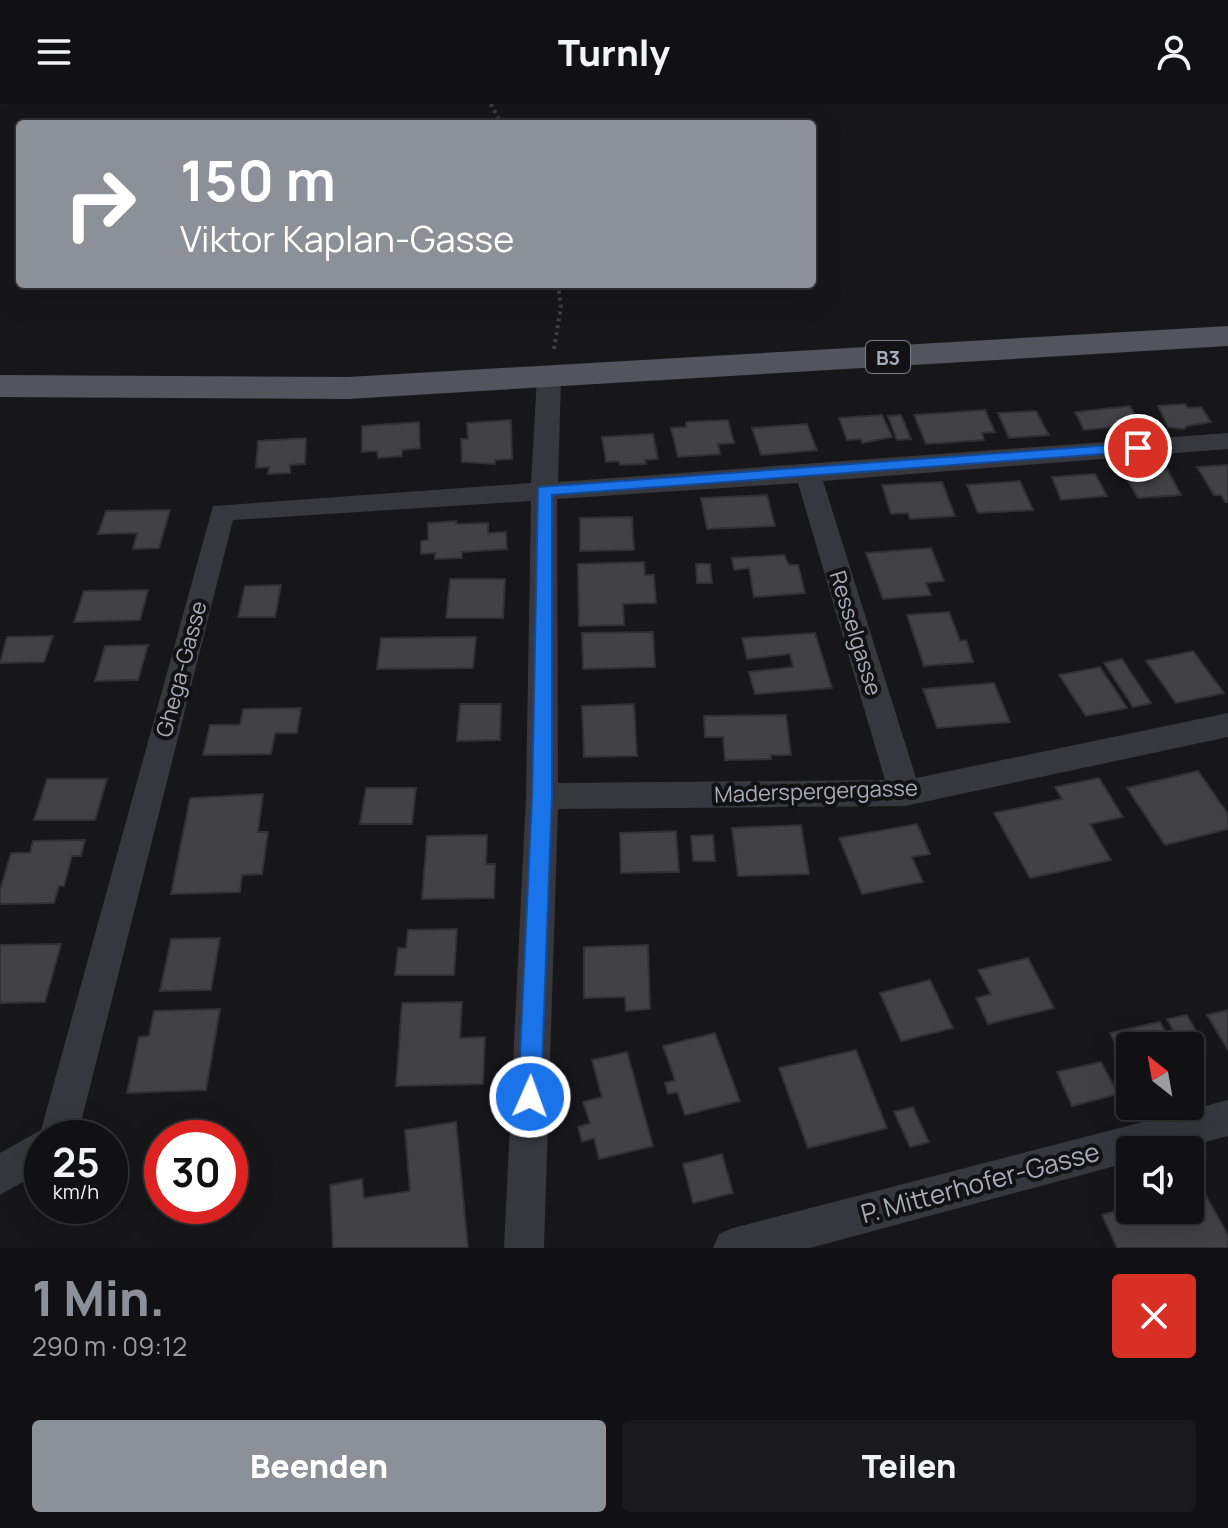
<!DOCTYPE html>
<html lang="de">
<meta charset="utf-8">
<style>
:root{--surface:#111013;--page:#1a191c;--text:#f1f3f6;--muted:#9c9da0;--line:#303033;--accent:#8c9099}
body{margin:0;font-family:Manrope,sans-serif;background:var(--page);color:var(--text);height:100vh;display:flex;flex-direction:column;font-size:30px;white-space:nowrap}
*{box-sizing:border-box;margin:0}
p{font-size:26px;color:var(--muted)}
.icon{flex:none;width:44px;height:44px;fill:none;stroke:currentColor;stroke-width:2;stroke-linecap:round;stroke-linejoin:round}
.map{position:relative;height:1144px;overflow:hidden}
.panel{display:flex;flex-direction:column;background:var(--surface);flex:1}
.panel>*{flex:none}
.top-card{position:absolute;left:16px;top:16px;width:800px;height:168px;border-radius:8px;box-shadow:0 8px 32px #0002,0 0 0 2px var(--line);background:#8c9099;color:#fff;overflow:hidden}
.needle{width:52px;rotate:329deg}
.fabs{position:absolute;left:1116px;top:928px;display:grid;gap:16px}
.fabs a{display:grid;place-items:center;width:88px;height:88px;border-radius:8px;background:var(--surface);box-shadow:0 8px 32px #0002,0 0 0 2px var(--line);font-size:40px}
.speed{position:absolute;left:24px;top:1016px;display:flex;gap:16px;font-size:40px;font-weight:700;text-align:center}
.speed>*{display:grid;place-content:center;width:104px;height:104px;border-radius:50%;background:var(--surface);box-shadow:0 8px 32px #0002,0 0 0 2px var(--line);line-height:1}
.speed small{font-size:20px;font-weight:400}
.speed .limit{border:12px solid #d22;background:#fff;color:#111}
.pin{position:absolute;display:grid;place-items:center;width:68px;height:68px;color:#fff;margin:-34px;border:4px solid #fff;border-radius:50%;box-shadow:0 2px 8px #0007}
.me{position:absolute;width:88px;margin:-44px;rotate:2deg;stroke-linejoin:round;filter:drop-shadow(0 0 6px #0008)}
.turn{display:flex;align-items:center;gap:28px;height:168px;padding:0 32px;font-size:36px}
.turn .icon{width:104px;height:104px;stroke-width:2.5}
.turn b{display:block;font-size:56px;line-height:68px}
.round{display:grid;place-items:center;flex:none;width:84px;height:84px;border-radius:8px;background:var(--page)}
.overview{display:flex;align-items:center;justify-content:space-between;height:136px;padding:0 32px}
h1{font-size:48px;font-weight:800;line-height:60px;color:var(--accent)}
.primary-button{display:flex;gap:16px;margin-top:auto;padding:16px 32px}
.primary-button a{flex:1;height:92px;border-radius:8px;background:var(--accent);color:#fff;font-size:32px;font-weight:800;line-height:92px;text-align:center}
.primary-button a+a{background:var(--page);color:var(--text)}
header{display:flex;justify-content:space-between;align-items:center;height:104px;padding:0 32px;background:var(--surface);font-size:36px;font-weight:800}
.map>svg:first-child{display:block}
</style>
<header><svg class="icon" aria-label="menu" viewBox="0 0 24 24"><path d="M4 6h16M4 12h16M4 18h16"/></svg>Turnly<svg class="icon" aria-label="person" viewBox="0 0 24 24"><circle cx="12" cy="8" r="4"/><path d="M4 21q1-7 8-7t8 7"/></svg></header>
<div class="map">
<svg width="1228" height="1144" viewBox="0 0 1228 1144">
<rect width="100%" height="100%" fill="#171619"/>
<!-- building -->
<path fill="#414146" stroke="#313035" stroke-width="2" d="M1185 300 1188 304 1201 303 1211 318 1187 322 1184 325 1168 323 1158 302Z
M1130 302 1140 320 1084 326 1075 308Z
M985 306 995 328 982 329 984 336 926 340 914 311Z
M1036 307 1049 331 1009 334 998 309Z
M882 311 892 333 862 339 861 335 847 336 839 314Z
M901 311 911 335 897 336 888 312Z
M511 316 512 355 495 356V360L462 358 461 335H468L467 319Z
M728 316 734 339 718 340 720 350 678 353 671 324 686 323V318Z
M419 318 420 344 402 346V352L378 354 377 347 362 348V322Z
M807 320 817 346 761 351 752 324Z
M653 330 658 355 645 356 646 360 620 361 619 357 606 358 602 333Z
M306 334 305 360 290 361V369L268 370 269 363 256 364 258 337Z
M1228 361V398H1225L1221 391H1214L1197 363Z
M1167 365 1181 391 1138 394 1123 368Z
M1095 370 1107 392 1061 396 1052 373Z
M1020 377 1033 406 978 409 967 381Z
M942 378 955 412 910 415 908 409 891 410 882 381Z
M767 391 775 422 707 425 701 394Z
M170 406 159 444 133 445 137 429 98 430 106 407Z
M632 413 634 446 580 447V414Z
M456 417V420L488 419V429L506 428 507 445 462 448V454L435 455V449L421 450V437L428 436V419Z
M931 444 944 477 926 479 931 491 883 495 866 449Z
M784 451 789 461H798L805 489 754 493 749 464 734 466 732 454Z
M644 458 645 471H654L656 499 623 500 624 521 579 522 578 460Z
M696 460H710L712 479H697Z
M450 475H505L503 514H446Z
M281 481 275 513H238L245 482Z
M148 486 140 516 74 518 84 487Z
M949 508 960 537 966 536 973 558 924 562 907 511Z
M653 528 655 563 583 565 582 529Z
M815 529 832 584 755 590 749 568 793 563 790 550 747 555 742 534Z
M53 532 44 558 0 559 7 533Z
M476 533 473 564 377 565 381 534Z
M148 541 138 576 95 577 105 542Z
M1193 547 1224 589 1176 599 1146 557Z
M1122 555 1151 599 1133 603 1104 559Z
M1100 563 1127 604 1086 612 1059 571Z
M994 579 1010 618 937 624 923 585Z
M460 600H501L500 636 457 637Z
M634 600 637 652 584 653 582 602Z
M301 604 297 629H275L271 650 203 651 210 621H240L243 605Z
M786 611 791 651H771V655L725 656 723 633H705L704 612Z
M1198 667 1228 710V725L1165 741 1127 684Z
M1099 674 1123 713 1090 720 1111 756 1030 774 994 709 1062 695 1055 683Z
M47 675H107L95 716H34Z
M366 684H416L412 720H360Z
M263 690 258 728H268L262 770 242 771 240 788 171 790 190 694Z
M917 720 930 750 912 753 923 778 862 790 839 734Z
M801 721 809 770 738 772 732 724Z
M676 727 679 768 621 769 620 729Z
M487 731 486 760H495L494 794 422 795 427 732Z
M713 731 715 757H693L691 732Z
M85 736 81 752H72L64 782H59L54 799 0 800V786L11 749H30L33 737Z
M457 825 454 871H395L398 844H406L408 826Z
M220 834 211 886 160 887 171 835Z
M61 840 45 898 0 899V841Z
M648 841 650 905 626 907 625 893 584 894V843Z
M1028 854 1054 904 988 920 976 894 991 890 978 866Z
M930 876 953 924 901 937 880 889Z
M462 898 460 934 485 933 483 980 396 982 402 899Z
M220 905 206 986 127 989 139 933 149 932 154 907Z
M1228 906V946L1207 911Z
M1187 911 1205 943 1190 947V942H1182L1167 915Z
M1160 918 1174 942H1130V967L1110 929Z
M715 929 740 997 685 1011 677 988 668 990 665 979 675 976 663 942Z
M856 946 887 1024 808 1044 779 964Z
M627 948 653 1042 599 1055 594 1034 582 1038 578 1023 590 1019 583 998 602 993 592 956Z
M1101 958 1118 990 1072 1002 1057 968Z
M913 1003 929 1038 910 1043 894 1008Z
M456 1018 468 1144H333L330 1081 362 1075 364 1094 410 1087 405 1026Z
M722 1050 733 1089 693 1099 683 1060Z
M1201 1083 1228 1131V1144H1117L1102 1111 1130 1103V1106H1190V1086Z"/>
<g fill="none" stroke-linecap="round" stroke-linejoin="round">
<!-- path -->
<path stroke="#3d3f45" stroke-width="4" stroke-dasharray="3 4" stroke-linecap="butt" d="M491 0 501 20
M554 245 561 203 558 180"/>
<!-- street -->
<path fill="#37383e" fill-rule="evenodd" d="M549 267 558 269 561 274 558 378 1228 329V345L823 377 916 674 1228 609V633L905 702 558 705 544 1144H504L526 692 531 397 233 416 77 1034H42V1067L0 1091V1049L41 1026 213 402 531 379 537 274 540 269ZM798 379 885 676 558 679 557 395Z
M1228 996V1032L1176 1046H1130V1058L810 1144H713L719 1130 733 1124Z"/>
<!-- primary -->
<path fill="#53555d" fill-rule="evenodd" d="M1228 222V242L348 295 0 293V271L348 273Z"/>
</g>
<!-- route -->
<path fill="#1a73e8" stroke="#114b97" stroke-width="2" d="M1138 339 1143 341V347L552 391V692L541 993 538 1001 530 1004 522 1001 518 993 532 692 538 383Z"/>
<g text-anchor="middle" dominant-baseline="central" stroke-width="8" stroke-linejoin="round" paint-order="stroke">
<!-- shield labels -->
<rect fill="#121114" stroke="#7b7e88" stroke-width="2" x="866" y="237" width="44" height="32" rx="6"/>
<g font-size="20" font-weight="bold" fill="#a8acb9">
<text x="888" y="253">B3</text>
</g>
<!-- street labels -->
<g font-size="22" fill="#a8acb9" stroke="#121114">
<text transform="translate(856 529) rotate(73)">Resselgasse</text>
<text transform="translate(181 565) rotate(-75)">Ghega-Gasse</text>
<text transform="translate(816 687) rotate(-2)">Maderspergergasse</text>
</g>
<!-- near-street labels -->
<g font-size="26" fill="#a8acb9" stroke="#121114">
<text transform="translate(980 1078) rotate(-15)">P. Mitterhofer-Gasse</text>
</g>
</g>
</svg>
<div class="fabs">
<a><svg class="needle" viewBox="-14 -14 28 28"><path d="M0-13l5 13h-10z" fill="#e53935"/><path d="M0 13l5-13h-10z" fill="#9c9da0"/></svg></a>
<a><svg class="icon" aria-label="sound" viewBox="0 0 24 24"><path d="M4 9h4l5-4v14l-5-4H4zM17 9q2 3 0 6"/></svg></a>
</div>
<div class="speed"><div>25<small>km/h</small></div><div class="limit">30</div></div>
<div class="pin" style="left:1138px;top:344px;background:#d93025"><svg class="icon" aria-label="arrive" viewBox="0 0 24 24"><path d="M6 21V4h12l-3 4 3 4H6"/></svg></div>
<svg class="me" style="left:530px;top:993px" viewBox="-20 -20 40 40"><circle r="17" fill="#1a73e8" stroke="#fff" stroke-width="3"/><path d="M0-11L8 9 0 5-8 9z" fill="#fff"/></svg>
<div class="top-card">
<div class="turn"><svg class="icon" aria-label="right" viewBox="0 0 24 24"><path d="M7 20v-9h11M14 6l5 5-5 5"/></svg><div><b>150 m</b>Viktor Kaplan-Gasse</div></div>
</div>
</div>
<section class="panel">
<div class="overview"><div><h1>1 Min.</h1><p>290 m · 09:12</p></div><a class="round" style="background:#d93025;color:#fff"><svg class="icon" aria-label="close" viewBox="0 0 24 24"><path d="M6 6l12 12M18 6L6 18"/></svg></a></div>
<div class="primary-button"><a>Beenden</a><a>Teilen</a></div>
</section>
